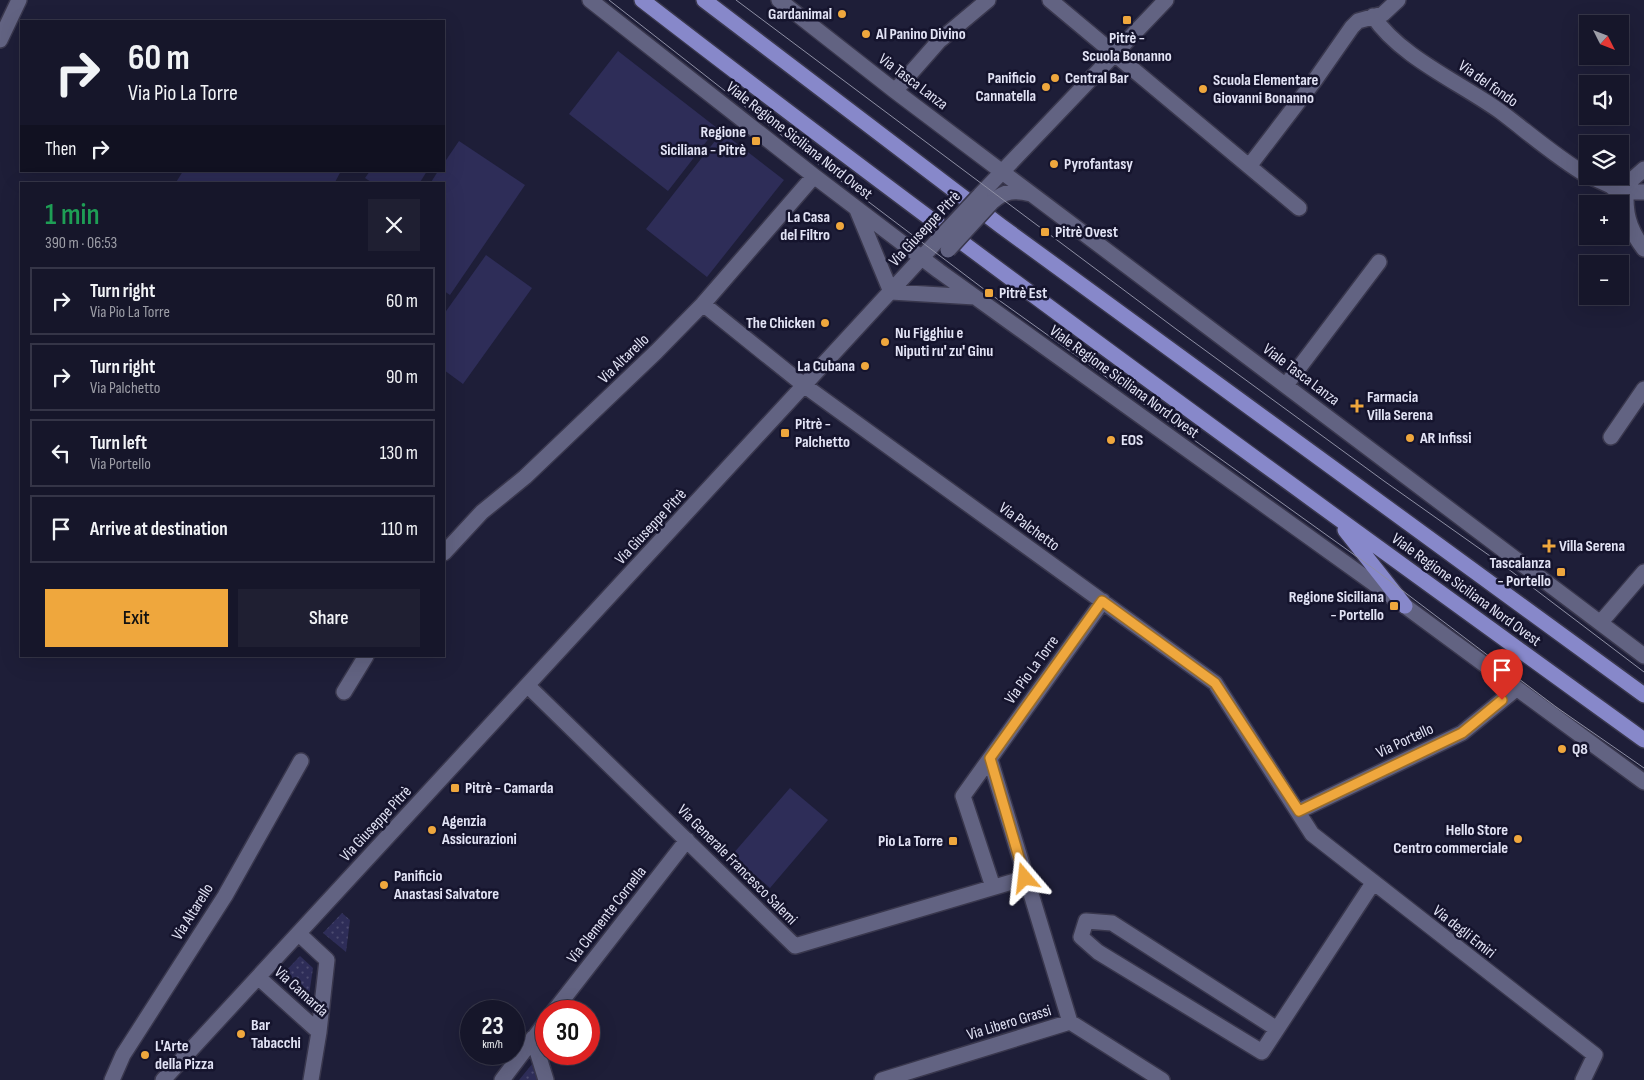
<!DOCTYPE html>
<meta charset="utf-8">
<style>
:root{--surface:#16162a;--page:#1f1f32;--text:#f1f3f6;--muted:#9e9fa8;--line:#353547;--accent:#efa73d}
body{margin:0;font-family:"Sofia Sans Condensed",sans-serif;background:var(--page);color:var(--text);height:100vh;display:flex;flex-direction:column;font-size:19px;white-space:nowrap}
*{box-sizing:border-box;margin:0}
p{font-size:16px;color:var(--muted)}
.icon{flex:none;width:28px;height:28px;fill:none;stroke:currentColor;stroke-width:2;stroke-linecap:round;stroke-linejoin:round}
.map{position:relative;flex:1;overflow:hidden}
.sheet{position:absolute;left:20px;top:182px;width:425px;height:475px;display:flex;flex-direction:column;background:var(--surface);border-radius:0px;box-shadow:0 5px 20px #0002,0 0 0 1px var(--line)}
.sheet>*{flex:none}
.guide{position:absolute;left:20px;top:20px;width:425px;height:152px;border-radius:0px;box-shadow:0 5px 20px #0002,0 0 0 1px var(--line);background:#16162a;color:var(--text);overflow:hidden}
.needle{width:32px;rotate:132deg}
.fabs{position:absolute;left:1579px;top:15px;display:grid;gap:10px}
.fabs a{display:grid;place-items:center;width:50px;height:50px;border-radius:0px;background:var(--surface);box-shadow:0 5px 20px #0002,0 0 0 1px var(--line);font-size:25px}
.speed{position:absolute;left:460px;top:1000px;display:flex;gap:10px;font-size:25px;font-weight:700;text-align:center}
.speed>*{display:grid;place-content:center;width:65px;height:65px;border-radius:50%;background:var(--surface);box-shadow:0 5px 20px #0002,0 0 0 1px var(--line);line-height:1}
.speed small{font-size:12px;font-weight:400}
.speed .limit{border:8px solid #d22;background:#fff;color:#111}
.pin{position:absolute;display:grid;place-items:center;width:42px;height:42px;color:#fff;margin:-51px -21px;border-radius:50% 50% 50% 0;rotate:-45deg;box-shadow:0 0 5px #0007}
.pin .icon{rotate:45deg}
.me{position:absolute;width:55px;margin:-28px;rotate:343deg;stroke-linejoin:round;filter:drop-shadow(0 0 4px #0008)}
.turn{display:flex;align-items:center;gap:18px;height:105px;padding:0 25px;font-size:22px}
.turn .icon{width:65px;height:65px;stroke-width:2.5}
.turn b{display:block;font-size:35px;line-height:42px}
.then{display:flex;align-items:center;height:48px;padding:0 25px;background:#0003;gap:10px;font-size:19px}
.round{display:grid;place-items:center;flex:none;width:52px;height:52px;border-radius:0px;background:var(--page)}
.overview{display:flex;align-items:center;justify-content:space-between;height:85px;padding:0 25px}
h1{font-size:30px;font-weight:600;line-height:38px;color:#1e9e55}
.primary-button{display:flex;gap:10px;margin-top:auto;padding:10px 25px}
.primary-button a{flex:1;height:58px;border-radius:0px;background:var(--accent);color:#111;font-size:20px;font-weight:600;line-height:58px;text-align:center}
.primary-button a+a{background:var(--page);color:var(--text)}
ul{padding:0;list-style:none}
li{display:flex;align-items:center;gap:15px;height:68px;margin:0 10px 8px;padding:0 15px;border:2px solid var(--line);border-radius:0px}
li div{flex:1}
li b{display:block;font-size:19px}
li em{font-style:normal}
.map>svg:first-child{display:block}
</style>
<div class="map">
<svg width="1644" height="1080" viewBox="0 0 1644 1080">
<defs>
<pattern id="park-dots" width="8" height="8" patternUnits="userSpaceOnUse" patternTransform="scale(1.25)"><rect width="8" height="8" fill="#2e2d58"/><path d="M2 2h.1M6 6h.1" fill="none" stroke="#4c4b71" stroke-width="1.8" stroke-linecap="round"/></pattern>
</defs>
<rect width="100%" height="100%" fill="#1e1e38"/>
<!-- park -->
<path fill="url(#park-dots)" d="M342 913 350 920 346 952 323 933Z
M300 956 313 968 308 1002 281 976Z
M533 1063 538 1080H519Z"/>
<!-- garden -->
<path fill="#2e2d58" d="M618 51 717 128 668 191 569 114Z
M722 132 784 180 707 277 646 229Z
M459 141 525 185 450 295 444 291V184H430L438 171H444V163Z
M183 171H341L334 184H175Z
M370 171H427L419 184H374L365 178Z
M486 255 532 288 463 384 444 370V314Z
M790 788 828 820 770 888 732 855Z"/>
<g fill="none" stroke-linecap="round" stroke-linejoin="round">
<defs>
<path id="minor" d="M590 0 814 176 939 271 1405 606 1644 782
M779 0 895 91 1644 656
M1050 0 1299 208
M1373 16C1400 57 1461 83 1501 112 1530 134 1556 157 1588 176
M0 40 19 0
M895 91 939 41 988 0
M1250 165 1315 80 1352 27 1358 21 1383 14 1398 0
M1589 176 1611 186 1626 199C1626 219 1632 233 1644 249
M1618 192 1644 169
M1618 192H1644
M980 195 1166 0
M992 202C1005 190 1015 190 1031 194
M857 210 891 292
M891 292 975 297
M703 304 805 386 1215 683 1312 834 1595 1055 1583 1080
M1286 385 1379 262
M1611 437 1644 389
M444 553 482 512 525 477 656 352 703 304 814 176
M1601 622 1644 572
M528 686 795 946 1025 878
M344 692 366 656
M990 759 1070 1022
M1299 811 1462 733 1516 689
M993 887 963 796 1103 601
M299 934 327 960 319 1032 311 1080
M258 977 319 1032
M554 1011 687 840
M1277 1029 1112 923 1086 921 1081 937 1098 952 1262 1052 1373 883
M533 1038 546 1080
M112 1080 123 1055 225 896 301 761
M163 1080 937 241
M502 1080 546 1022
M882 1080 1070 1022 1162 1080"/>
<path id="major" d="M642 0C971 254 1308 497 1644 740
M704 0 1001 226 1644 695
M1345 530 1405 606"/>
</defs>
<!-- minor casing -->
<use href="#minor" stroke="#39374d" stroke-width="18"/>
<!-- major casing -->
<use href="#major" stroke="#39374d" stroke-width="18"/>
<!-- minor -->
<use href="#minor" stroke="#626382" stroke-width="15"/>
<!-- major -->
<use href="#major" stroke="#8788ca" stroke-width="15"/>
<!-- tram -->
<path stroke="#8e8fa4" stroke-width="1" d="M609 0 808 156 989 293 1374 569 1556 707 1644 768
M736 0 1176 329 1384 481 1507 568 1644 672"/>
<defs>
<path id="minor-bridge" d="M937 241 980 195
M948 250 992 202"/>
</defs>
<!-- minor-bridge casing -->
<use href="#minor-bridge" stroke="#39374d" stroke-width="18" stroke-linecap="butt"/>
<!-- minor-bridge -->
<use href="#minor-bridge" stroke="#626382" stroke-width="15"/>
</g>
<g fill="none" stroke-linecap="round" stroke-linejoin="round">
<defs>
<path id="route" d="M1025 878 990 758 1102 601 1215 683 1299 811 1462 733 1502 700"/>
</defs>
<!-- route casing -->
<use href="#route" stroke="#9b6d28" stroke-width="12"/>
<!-- route -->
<use href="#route" stroke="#efa73d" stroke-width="9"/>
</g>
<!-- markers -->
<g fill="#efa73d" stroke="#15142d" stroke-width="2">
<circle cx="842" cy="14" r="5"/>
<rect x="1122" y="15" width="10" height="10" rx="2.5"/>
<circle cx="866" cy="34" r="5"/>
<circle cx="1055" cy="78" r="5"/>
<circle cx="1046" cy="87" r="5"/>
<circle cx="1203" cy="89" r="5"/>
<rect x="751" y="136" width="10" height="10" rx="2.5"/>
<circle cx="1054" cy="164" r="5"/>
<circle cx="840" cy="226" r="5"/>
<rect x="1040" y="227" width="10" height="10" rx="2.5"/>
<rect x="984" y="288" width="10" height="10" rx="2.5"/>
<circle cx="825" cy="323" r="5"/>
<circle cx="885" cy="342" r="5"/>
<circle cx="865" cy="366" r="5"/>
<path d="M1354.5 398.5h5v5h5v5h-5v5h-5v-5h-5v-5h5z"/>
<rect x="780" y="428" width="10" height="10" rx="2.5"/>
<circle cx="1410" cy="438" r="5"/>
<circle cx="1111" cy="440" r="5"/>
<path d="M1546.5 538.5h5v5h5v5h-5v5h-5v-5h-5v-5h5z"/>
<rect x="1556" y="567" width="10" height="10" rx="2.5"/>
<rect x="1389" y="601" width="10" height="10" rx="2.5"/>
<circle cx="1562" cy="749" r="5"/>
<rect x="450" y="783" width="10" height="10" rx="2.5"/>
<circle cx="432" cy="830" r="5"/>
<circle cx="1518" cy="839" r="5"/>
<rect x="948" y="836" width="10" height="10" rx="2.5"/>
<circle cx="384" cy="885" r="5"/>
<circle cx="241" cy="1034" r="5"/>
<circle cx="145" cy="1055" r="5"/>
</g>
<g text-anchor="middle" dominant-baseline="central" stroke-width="5" stroke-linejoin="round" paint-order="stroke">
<!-- poi labels -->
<g font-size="16" font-weight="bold" fill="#e2e3f5" stroke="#15142d" text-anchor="start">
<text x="832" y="14" text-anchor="end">Gardanimal</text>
<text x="876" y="34">Al Panino Divino</text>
<text x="1127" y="38" text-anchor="middle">Pitrè -<tspan x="1127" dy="18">Scuola Bonanno</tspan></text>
<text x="1036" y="78" text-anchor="end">Panificio<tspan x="1036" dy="18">Cannatella</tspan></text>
<text x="1065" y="78">Central Bar</text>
<text x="1213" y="80">Scuola Elementare<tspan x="1213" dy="18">Giovanni Bonanno</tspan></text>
<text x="746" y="132" text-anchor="end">Regione<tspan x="746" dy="18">Siciliana - Pitrè</tspan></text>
<text x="1064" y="164">Pyrofantasy</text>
<text x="830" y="217" text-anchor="end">La Casa<tspan x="830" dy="18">del Filtro</tspan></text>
<text x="1055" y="232">Pitrè Ovest</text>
<text x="999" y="293">Pitrè Est</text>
<text x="815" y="323" text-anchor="end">The Chicken</text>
<text x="895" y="333">Nu Figghiu e<tspan x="895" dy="18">Niputi ru' zu' Ginu</tspan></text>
<text x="855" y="366" text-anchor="end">La Cubana</text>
<text x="1367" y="397">Farmacia<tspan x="1367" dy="18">Villa Serena</tspan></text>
<text x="795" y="424">Pitrè -<tspan x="795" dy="18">Palchetto</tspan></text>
<text x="1420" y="438">AR Infissi</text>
<text x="1121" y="440">EOS</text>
<text x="1559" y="546">Villa Serena</text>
<text x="1551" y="563" text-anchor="end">Tascalanza<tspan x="1551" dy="18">- Portello</tspan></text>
<text x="1384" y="597" text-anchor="end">Regione Siciliana<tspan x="1384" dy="18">- Portello</tspan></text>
<text x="1572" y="749">Q8</text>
<text x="465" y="788">Pitrè - Camarda</text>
<text x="442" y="821">Agenzia<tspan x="442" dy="18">Assicurazioni</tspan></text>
<text x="1508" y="830" text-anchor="end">Hello Store<tspan x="1508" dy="18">Centro commerciale</tspan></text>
<text x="943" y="841" text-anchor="end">Pio La Torre</text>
<text x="394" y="876">Panificio<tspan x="394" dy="18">Anastasi Salvatore</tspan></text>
<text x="251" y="1025">Bar<tspan x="251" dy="18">Tabacchi</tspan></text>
<text x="155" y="1046">L'Arte<tspan x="155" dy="18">della Pizza</tspan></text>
</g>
<!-- street labels -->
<g font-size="16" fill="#e2e3f5" stroke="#15142d">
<text transform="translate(913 82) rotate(37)">Via Tasca Lanza</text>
<text transform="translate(1488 84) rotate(35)">Via del fondo</text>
<text transform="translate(799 141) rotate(38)">Viale Regione Siciliana Nord Ovest</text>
<text transform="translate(925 229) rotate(-47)">Via Giuseppe Pitrè</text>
<text transform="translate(624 359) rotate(-44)">Via Altarello</text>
<text transform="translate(1301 375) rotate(37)">Viale Tasca Lanza</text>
<text transform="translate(1124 382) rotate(36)">Viale Regione Siciliana Nord Ovest</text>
<text transform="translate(651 527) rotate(-47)">Via Giuseppe Pitrè</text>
<text transform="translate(1029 527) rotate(36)">Via Palchetto</text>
<text transform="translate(1466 590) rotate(36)">Viale Regione Siciliana Nord Ovest</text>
<text transform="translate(1032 670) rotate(-54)">Via Pio La Torre</text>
<text transform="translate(1405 741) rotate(-25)">Via Portello</text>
<text transform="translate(376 824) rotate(-47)">Via Giuseppe Pitrè</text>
<text transform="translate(737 865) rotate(45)">Via Generale Francesco Salemi</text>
<text transform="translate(193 912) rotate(-58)">Via Altarello</text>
<text transform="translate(607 915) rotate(-52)">Via Clemente Cornella</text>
<text transform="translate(1464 932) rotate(38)">Via degli Emiri</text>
<text transform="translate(301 992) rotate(42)">Via Camarda</text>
<text transform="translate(1009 1023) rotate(-17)">Via Libero Grassi</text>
</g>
</g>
</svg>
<div class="fabs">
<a><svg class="needle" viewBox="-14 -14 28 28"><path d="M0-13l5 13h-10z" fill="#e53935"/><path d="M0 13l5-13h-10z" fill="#9e9fa8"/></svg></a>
<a><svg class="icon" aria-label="sound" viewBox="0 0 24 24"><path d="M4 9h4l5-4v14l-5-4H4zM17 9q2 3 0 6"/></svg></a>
<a><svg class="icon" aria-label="layers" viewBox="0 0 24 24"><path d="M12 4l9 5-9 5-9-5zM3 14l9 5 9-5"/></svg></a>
<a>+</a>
<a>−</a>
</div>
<div class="speed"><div>23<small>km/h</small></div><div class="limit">30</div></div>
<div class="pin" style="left:1502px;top:700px;background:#d93025"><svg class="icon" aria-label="arrive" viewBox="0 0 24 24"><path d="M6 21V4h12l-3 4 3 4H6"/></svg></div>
<svg class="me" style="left:1025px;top:878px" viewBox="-20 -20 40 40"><path d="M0-17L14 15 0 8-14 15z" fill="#efa73d" stroke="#fff" stroke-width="4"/></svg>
<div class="guide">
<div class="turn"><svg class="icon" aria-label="right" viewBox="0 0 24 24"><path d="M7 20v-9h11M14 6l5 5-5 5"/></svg><div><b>60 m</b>Via Pio La Torre</div></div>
<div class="then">Then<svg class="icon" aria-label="right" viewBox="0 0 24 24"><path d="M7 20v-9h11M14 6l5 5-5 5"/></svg></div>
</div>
<section class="sheet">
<div class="overview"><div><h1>1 min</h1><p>390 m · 06:53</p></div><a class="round"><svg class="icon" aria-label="close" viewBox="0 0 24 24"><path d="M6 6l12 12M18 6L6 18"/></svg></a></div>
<ul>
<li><svg class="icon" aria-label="right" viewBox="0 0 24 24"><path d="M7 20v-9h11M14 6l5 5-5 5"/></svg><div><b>Turn right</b><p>Via Pio La Torre</p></div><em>60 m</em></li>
<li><svg class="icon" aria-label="right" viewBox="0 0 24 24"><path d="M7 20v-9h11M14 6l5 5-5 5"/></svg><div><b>Turn right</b><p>Via Palchetto</p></div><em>90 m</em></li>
<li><svg class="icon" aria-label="left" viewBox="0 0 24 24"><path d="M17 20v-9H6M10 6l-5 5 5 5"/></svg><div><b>Turn left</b><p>Via Portello</p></div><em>130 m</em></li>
<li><svg class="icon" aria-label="arrive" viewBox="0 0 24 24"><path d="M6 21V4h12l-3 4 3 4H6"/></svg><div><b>Arrive at destination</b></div><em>110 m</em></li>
</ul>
<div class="primary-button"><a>Exit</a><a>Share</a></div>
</section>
</div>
